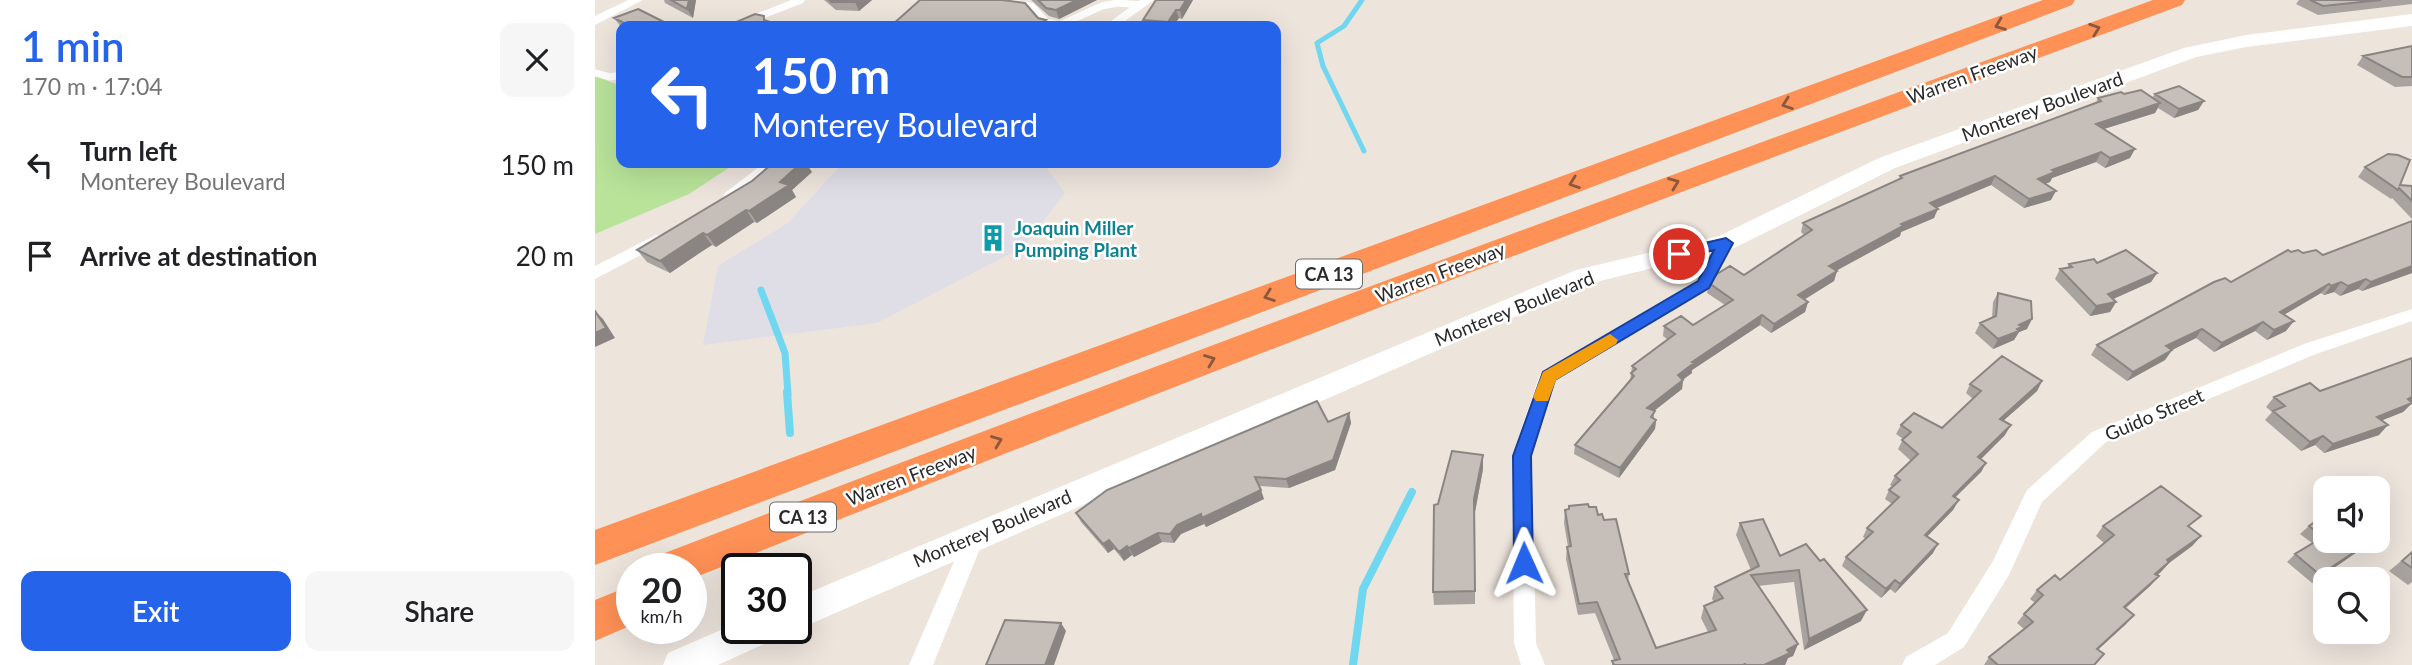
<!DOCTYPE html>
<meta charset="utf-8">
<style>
:root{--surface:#fff;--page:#f6f6f6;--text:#202124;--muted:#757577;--accent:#2563eb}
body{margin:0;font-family:Lato,sans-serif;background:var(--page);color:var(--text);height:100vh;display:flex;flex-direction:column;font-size:26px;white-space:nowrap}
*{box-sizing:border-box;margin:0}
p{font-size:23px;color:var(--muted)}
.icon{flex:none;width:38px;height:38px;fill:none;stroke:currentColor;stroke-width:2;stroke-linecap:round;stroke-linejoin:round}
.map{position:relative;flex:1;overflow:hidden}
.drawer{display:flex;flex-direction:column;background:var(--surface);width:595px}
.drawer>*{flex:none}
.hud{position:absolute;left:21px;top:21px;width:665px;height:147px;border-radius:14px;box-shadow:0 7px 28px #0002;background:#2563eb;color:#fff;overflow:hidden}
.tools{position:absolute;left:1718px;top:476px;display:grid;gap:14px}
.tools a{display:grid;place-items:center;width:77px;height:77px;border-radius:14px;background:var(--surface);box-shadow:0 7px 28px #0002;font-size:35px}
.speed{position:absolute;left:21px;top:553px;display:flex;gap:14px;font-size:35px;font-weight:700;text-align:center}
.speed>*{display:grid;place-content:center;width:91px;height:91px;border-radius:50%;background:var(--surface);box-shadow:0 7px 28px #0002;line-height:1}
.speed small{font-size:18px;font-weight:400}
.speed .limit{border:4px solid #111;border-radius:10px;background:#fff;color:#111}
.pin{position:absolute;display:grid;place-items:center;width:60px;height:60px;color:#fff;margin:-30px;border:4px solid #fff;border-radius:50%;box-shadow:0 2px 7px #0007}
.me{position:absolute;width:77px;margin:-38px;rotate:359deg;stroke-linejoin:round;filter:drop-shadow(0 0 5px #0008)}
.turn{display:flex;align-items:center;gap:24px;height:147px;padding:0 21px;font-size:32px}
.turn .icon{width:91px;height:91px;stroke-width:2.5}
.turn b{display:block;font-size:49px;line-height:60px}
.round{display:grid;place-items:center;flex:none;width:74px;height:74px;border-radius:14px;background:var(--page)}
.headline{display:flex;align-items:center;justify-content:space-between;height:119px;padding:0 21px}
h1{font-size:42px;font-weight:600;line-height:52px;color:var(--accent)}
.cta{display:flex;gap:14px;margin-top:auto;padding:14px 21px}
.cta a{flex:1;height:80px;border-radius:14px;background:var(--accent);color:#fff;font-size:28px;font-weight:600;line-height:80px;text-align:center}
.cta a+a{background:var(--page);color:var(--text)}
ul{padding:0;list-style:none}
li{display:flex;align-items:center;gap:21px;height:91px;padding:0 21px}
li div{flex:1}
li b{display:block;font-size:26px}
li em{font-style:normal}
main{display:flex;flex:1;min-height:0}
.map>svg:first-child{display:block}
</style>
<main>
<section class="drawer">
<div class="headline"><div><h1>1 min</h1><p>170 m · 17:04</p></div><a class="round"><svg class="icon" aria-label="close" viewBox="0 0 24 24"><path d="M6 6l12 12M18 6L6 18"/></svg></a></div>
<ul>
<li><svg class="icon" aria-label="left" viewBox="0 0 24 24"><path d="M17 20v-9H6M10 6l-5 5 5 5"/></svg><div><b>Turn left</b><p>Monterey Boulevard</p></div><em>150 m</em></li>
<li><svg class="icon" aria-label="arrive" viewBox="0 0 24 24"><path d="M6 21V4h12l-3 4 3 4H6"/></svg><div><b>Arrive at destination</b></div><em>20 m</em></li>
</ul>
<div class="cta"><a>Exit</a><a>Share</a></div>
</section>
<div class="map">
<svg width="1817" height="665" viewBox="0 0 1817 665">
<rect width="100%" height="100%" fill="#ede4dc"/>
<!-- industrial -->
<path fill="#dfdde5" d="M228 163H448L470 193 428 247 282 323 108 345 123 266 193 223 244 167Z"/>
<!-- green -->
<path fill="#b8e399" d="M0 76 26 86V163H141L94 194 0 234Z"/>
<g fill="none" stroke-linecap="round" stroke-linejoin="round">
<!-- stream-far2 -->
<path stroke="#6fd7ef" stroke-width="5" d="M767 0 749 26 722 43 728 66 769 151"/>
<!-- stream-far1 -->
<path stroke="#6fd7ef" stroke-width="7" d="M166 290 190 353 193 394"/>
<!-- stream -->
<path stroke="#6fd7ef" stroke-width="8" d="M192 392 195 433
M758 665 768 589 817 492"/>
<!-- lane -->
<path stroke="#fff" stroke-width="7" d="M408 2 436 6 451 22 465 25 507 6 523 3 545 5
M139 26 206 0
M0 73 15 77 26 75"/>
<!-- street -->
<path fill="#fff" fill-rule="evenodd" d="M33 0H48L0 25V16Z
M545 0H559L523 26H509Z
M169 163H185L141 198H131L128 195 131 192Z
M61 235 67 236 69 240 67 244 0 279V266Z
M1131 237 1139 242 1115 288 961 381 937 456 941 643 950 665H926L919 643 917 456 944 377 947 372 1103 280 1125 238Z
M1817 309V321L1721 354 1511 442 1447 502 1414 575 1369 647 1340 665H1307L1311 657 1353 633 1398 561 1432 490 1497 432 1709 344Z
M380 527 387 530 390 536 338 665H314L370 536 373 530Z"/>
<!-- secondary -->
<path fill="#fff" fill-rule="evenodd" d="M1817 14V26L1651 47 1601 57 1300 168 1139 248 997 283 213 625 201 629 198 628H201V598L981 270 1124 236 1284 158 1589 48 1651 35Z
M142 623V628H185L180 639 123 665H68L73 653Z"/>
<!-- highway -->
<path fill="#fe9156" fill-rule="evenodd" d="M1448 0H1480L1477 5 0 565V530Z
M1558 0H1590L1587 5C1087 189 590 380 96 579V569H56L62 556C558 365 1057 181 1558 0Z
M37 585V625L0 641V600Z"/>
</g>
<!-- wall -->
<path fill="#a9a39f" d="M69 0H101L98 18 70 3Z
M229 0H277L264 11 241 10Z
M436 0H502L464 19 454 16Z
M598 0 587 19 584 18 578 26H549L548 20Z
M1704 0H1817V4L1723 15 1701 4Z
M19 18 75 25V26H26V27Z
M1817 46V86L1800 87 1762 65 1768 56Z
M1529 94 1557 98 1560 94 1609 101 1603 110 1579 118 1563 108 1560 113 1509 129 1535 158 1510 168 1501 162 1457 178 1455 182 1450 184 1456 200 1429 208 1396 185 1342 208 1339 218 1306 232 1305 236 1241 271H1242L1239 281 1209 300 1213 302 1210 312 1176 333 1165 325 1097 370V373L1088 379 1087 389 1059 411V419L1061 420 1060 429 1024 478 979 454 980 445 1035 381 1037 366 1073 340 1068 336 1069 326 1098 325 1130 305 1112 293 1114 283 1149 275 1209 235 1206 232 1208 223 1304 179 1305 176 1501 103 1503 98Z
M1770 167 1805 185 1817 186V219L1797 198 1796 199 1763 177Z
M217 172 197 190 201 197 162 223 159 222 121 247 117 245 106 252 75 273 52 262 42 250Z
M1817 221V273L1767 291 1763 289 1745 296 1739 292 1729 295 1726 293 1689 315 1691 331 1672 340 1660 331 1619 352 1601 338 1577 350 1570 360 1532 381 1496 355 1502 345 1636 282 1696 252 1728 255Z
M1502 263 1562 273 1556 282 1518 299 1521 302 1515 312 1495 316 1460 279 1465 269 1472 268 1474 264Z
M1403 293 1432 329 1424 332 1419 340 1398 349 1380 333 1385 323 1397 318 1398 302Z
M1447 381 1442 391 1408 421 1410 435 1386 459 1391 463 1386 472 1360 498 1358 510 1332 536 1338 553 1300 593 1295 589 1286 598 1247 566 1251 557 1271 539 1268 537 1272 528 1297 504 1290 499 1294 490 1298 487 1295 485 1300 476 1316 461 1303 449 1308 439 1301 434 1306 425 1347 428 1378 399 1371 393 1375 384Z
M1725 391 1817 403 1808 412 1787 420 1784 435 1729 453 1720 445 1706 451 1670 420 1677 412 1671 407 1679 397Z
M754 413 756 423 740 470 694 488 664 486 669 499 611 527 609 524 586 534 579 543 567 542 539 557 537 555 529 561 519 549 513 553 486 522 481 513 733 422Z
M888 469 880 512V604L839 605 838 592 843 504Z
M974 506 994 507 1009 520 1034 574 1033 582 1061 648 1113 632 1106 618 1109 606 1119 602 1117 599 1120 587 1156 570 1141 535 1145 523 1185 556 1211 544 1266 621 1209 650 1199 582 1163 586 1203 644 1198 656 1193 658 1190 665H1017V661L1019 660 1000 613 983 615 971 559 972 547H973L969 523 970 510 973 509Z
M1508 526 1595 527 1606 536 1597 546 1574 563 1562 575 1564 576 1555 586 1531 608V624L1503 649 1499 665H1389L1394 657 1429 629 1422 623 1429 614 1440 603 1435 599 1442 590 1465 580 1509 543 1501 536Z
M1714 526 1762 552 1717 583 1692 562 1700 554 1717 543 1705 534Z
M1817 552V582L1813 585 1794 571Z"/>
<!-- shaded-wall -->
<path fill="#8a8582" d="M94 0H101L98 18 92 9Z
M262 0H277L264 11 260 2Z
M482 0H502L464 19 461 10Z
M591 0H598L587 19 585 10Z
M581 10 584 18 578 26H574L573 22Z
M451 20 453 26H441Z
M1609 101 1603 110 1579 118 1584 109Z
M1565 103 1560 113 1496 133 1501 124Z
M1540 149 1535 158 1510 168 1515 158Z
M1506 152 1501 162 1457 178 1455 182 1439 188 1443 179 1457 170Z
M206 163H211L217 172 197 190 201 197 162 223 154 211Z
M1400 176 1396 185 1331 212 1335 203Z
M1461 191 1456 200 1429 208 1434 199Z
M1343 209 1339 218 1306 232 1305 236 1231 276 1234 266 1306 224Z
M151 210 159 222 121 247 112 235Z
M108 233 117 245 106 252 75 273 65 261 97 240Z
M1817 266V273L1767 291 1776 282Z
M1242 271 1239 281 1200 305 1203 295Z
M1562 273 1556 282 1507 304 1513 294Z
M1771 279 1763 289 1745 296 1753 286Z
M1746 282 1739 292 1729 295 1736 286Z
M1734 284 1726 293 1678 321 1685 312Z
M1213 302 1210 312 1176 333 1179 324Z
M1521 302 1515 312 1495 316 1501 306Z
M0 311 8 319 20 338 0 347Z
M1167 315 1165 325 1097 370V373L1081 385 1083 375 1097 362Z
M1437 319 1432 329 1424 332 1419 340 1398 349 1403 339 1424 325Z
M1699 321 1691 331 1672 340 1679 330Z
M1668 322 1660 331 1619 352 1627 343Z
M1607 329 1601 338 1565 356 1571 346Z
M1577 350 1570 360 1532 381 1538 372Z
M1088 380 1087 389 1051 417 1052 408Z
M1447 381 1442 391 1400 428 1405 419Z
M1817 397V403L1808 412 1773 426 1782 417Z
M754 413 756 423 740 470 694 488 691 479Z
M1061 420 1060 429 1024 478 1025 468Z
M1416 425 1410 435 1378 467 1383 457Z
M1793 425 1784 435 1729 453 1738 444Z
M1728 436 1720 445 1706 451 1715 442Z
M888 455V469L880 512V604L879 499Z
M1391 463 1386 472 1352 505 1358 496Z
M666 490 669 499 611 527 607 518Z
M1364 500 1358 510 1325 544 1330 535Z
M606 514 609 524 586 534 579 543 575 534 582 525Z
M563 533 567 542 539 557 534 548Z
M1606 536 1597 546 1574 563 1566 572 1552 584 1572 560Z
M514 540 519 549 513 553 508 544Z
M1343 544 1338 553 1300 593 1305 584Z
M1771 544 1762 552 1717 583 1725 575Z
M532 546 537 555 529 561 524 552Z
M1564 576 1555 586 1521 616 1529 607Z
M1300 580 1295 589 1286 598 1291 589Z
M1272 610 1266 621 1209 650 1214 639Z
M1539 615 1531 624 1494 658 1502 649Z
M466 623 471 631 459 665H450Z
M1203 644 1198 656 1193 658 1190 665H1169L1192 650Z"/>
<!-- building -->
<path fill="#c5beb9" stroke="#8a8582" stroke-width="2" d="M76 0H94L92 9Z
M234 0H262L260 2H236Z
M325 0H407L430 3 443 18 451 20 441 26H300L301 25H297Z
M443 0H482L461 10 451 8Z
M561 0H591L585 10H581L573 22 548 20Z
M1715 0H1786L1728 6Z
M43 9 75 25 35 26 19 18Z
M160 14 169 16V20L187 26H132Z
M1817 46V77H1807L1768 56Z
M1584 86 1609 101 1584 109 1560 94Z
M1546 90 1565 103 1501 124 1540 149 1515 158 1506 152 1457 170 1460 172 1443 179 1461 191 1434 199 1400 176 1335 203 1343 209 1306 224 1308 226 1234 266 1242 271 1203 295 1213 302 1179 324 1167 315 1097 362 1099 363 1083 375 1088 380 1052 408 1060 411 1056 417 1061 420 1025 468 980 445 1039 376 1036 373 1041 369 1037 366 1080 334 1069 326 1086 316 1098 325 1138 300 1114 283 1122 274 1135 266 1149 275 1217 230 1208 223 1307 178 1305 176 1506 101 1503 98 1526 92 1529 94Z
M1793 154 1803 155 1815 160 1805 185 1817 186V201L1804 188 1803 190 1770 167Z
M178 163H206L185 182 194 185 154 211 151 210 112 235 108 233 97 240 65 261 42 250 157 181Z
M1817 221V266L1776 282 1771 279 1753 286 1746 282 1736 286 1734 284 1685 312 1699 321 1679 330 1668 322 1627 343 1607 329 1571 346 1577 350 1538 372 1502 345 1619 282 1630 278 1636 282 1693 250 1696 252 1703 250 1708 253 1721 250 1728 255Z
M1531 250 1562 273 1513 294 1521 302 1501 306 1465 269 1477 267 1474 264 1499 259 1502 263Z
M1403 293 1436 301 1437 319 1424 325 1427 327 1422 329 1424 331 1403 339 1385 323 1401 316Z
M0 311 11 328 0 333Z
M1407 356 1447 381 1405 419 1416 425 1383 457 1391 463 1358 496 1364 500 1330 535 1343 544 1305 584 1300 580 1291 589 1251 557 1278 532 1272 528 1304 497 1294 490 1305 480 1300 476 1323 454 1307 440 1316 432 1306 425 1319 413 1347 428 1386 391 1375 384Z
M1817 358V397L1813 399 1817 403 1782 417 1793 425 1738 444 1728 436 1715 442 1678 411 1690 406 1679 397 1715 383 1725 391Z
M722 401 733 422 754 413 738 460 691 479 660 477 666 490 607 518 606 514 582 525 575 534 563 533 534 548 532 546 524 552 514 540 508 544 481 513 512 490Z
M857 451 888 455 879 499 880 591 838 592 839 505 843 504Z
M1566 486 1606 516 1593 526 1606 536 1572 560 1574 562 1560 574 1564 576 1529 607 1539 615 1502 649 1509 654 1499 665H1403L1394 657 1438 622 1429 614 1448 595 1442 590 1460 575 1465 580 1519 535 1508 526Z
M993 504 994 507H1001L1003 515 1007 514 1009 520 1021 519 1034 574H1030L1061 648 1121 630 1109 606 1128 598 1120 587 1164 566 1145 523 1168 519 1185 556 1211 544 1225 561 1229 559 1272 610 1214 639 1204 570 1156 575 1203 644 1192 650 1195 653 1169 665H1151L1150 664 1148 665H1019L1017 661 1025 659 1002 602 984 604 972 547 976 546 970 510 974 509V506Z
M1731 514V541H1767L1771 544 1725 575 1700 554 1728 537 1714 526Z
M1817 552V568L1807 561Z
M410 620 466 623 450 665H391Z"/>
<!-- one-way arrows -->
<defs><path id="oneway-chevron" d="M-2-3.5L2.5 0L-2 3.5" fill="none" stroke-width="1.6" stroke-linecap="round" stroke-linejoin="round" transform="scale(1.75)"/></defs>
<g stroke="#89583e">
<use href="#oneway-chevron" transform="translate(1405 25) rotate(159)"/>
<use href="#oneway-chevron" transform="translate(1500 29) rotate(-20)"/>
<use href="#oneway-chevron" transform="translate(1192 104) rotate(160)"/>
<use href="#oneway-chevron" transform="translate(979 183) rotate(160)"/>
<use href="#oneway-chevron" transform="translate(1079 183) rotate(-21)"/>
<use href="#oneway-chevron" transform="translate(674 296) rotate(160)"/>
<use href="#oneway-chevron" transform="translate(615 360) rotate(-21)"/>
<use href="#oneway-chevron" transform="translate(402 441) rotate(-21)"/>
</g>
<!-- route -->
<path fill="#2563eb" stroke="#184099" stroke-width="2" d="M1131 238 1138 243 1114 288 960 380 936 456 938 563 935 569 929 571 922 569 919 563 918 456 948 372 1103 281 1119 250 1084 259 1079 257 1076 254 1079 250Z"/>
<!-- slow -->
<path fill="#f59e0b" d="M1015 334 1023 340 1021 344 961 380 953 401H941L938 397 948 372Z"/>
<!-- icons -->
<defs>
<symbol id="building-bare" viewBox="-9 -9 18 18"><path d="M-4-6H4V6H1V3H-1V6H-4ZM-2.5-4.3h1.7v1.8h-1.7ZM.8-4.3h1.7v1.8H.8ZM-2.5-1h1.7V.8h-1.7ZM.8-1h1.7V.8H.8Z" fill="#0f9aa8" stroke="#fff" stroke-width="2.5" paint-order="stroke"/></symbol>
</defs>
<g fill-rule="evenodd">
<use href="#building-bare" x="379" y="219" width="38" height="38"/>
</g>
<g text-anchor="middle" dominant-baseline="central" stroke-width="5" stroke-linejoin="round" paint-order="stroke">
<!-- shield labels -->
<g fill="#fff" stroke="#6a6a6a" stroke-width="2">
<rect x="701" y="259.5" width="66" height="29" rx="5"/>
<rect x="175" y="502.5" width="66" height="29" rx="5"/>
</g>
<g font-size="18" font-weight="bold" fill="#2a2a2a">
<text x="734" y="274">CA 13</text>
<text x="208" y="517">CA 13</text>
</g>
<!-- street labels -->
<g font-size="19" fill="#2a2a2a" stroke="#fff">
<text transform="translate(1377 74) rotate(-20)">Warren Freeway</text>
<text transform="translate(1447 106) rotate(-20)">Monterey Boulevard</text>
<text transform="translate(845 272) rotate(-21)">Warren Freeway</text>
<text transform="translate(919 308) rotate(-22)">Monterey Boulevard</text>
<text transform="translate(1559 414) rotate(-23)">Guido Street</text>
<text transform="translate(316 475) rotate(-21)">Warren Freeway</text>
<text transform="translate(397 528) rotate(-23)">Monterey Boulevard</text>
</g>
<!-- culture labels -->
<g font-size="19" font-weight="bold" fill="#0d838f" stroke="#fff" text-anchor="start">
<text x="419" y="227">Joaquin Miller<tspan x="419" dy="22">Pumping Plant</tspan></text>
</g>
</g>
</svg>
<div class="tools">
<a><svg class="icon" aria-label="sound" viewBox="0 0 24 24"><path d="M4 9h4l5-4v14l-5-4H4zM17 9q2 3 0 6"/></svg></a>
<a><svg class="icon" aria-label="search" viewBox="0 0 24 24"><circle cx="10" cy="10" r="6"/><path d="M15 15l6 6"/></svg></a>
</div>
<div class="speed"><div>20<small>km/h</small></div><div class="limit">30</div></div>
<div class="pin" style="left:1084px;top:254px;background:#d93025"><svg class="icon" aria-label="arrive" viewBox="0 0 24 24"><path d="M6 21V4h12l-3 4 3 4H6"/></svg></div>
<svg class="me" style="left:929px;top:563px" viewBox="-20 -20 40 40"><path d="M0-17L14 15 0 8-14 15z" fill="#2563eb" stroke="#fff" stroke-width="4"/></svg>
<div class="hud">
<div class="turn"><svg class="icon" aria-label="left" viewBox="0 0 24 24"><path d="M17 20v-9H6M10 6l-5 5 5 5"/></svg><div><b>150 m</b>Monterey Boulevard</div></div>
</div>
</div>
</main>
